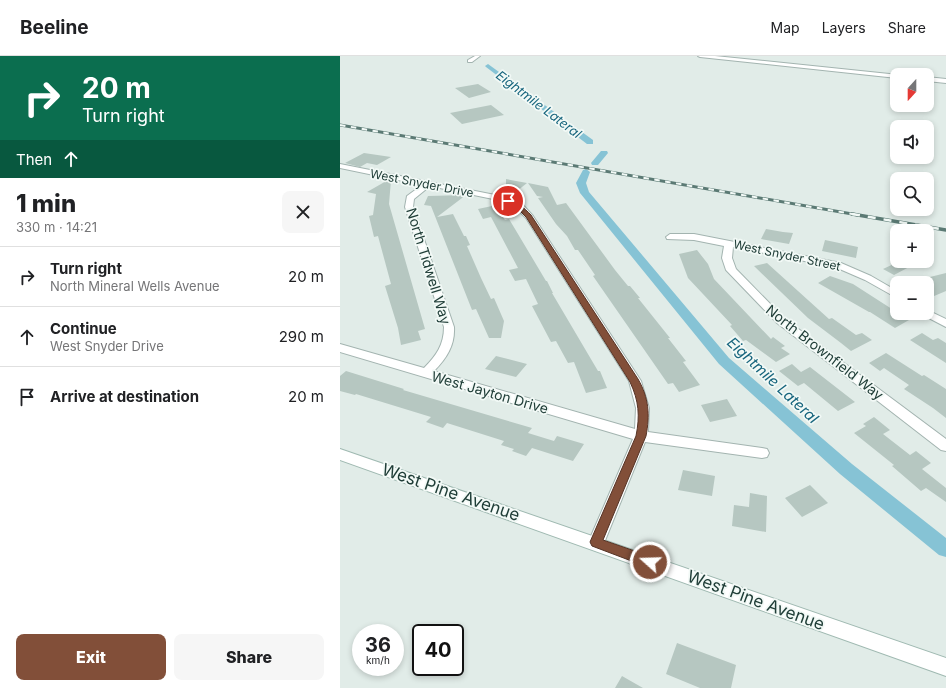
<!DOCTYPE html>
<meta charset="utf-8">
<style>
:root{--surface:#fff;--page:#f6f6f6;--text:#202124;--muted:#757577;--line:#e0e0e0;--accent:#824f39}
body{margin:0;font-family:Inter,sans-serif;background:var(--page);color:var(--text);height:100vh;display:flex;flex-direction:column;font-size:15px;white-space:nowrap}
*{box-sizing:border-box;margin:0}
p{font-size:13px;color:var(--muted)}
.icon{flex:none;width:22px;height:22px;fill:none;stroke:currentColor;stroke-width:2;stroke-linecap:round;stroke-linejoin:round}
.map{position:relative;flex:1;overflow:hidden}
.side{display:flex;flex-direction:column;background:var(--surface);width:340px}
.side>*{flex:none}
.banner{background:#0b6e4f;color:#fff;overflow:hidden}
.needle{width:26px;rotate:201deg}
.fabs{position:absolute;left:550px;top:12px;display:grid;gap:8px}
.fabs a{display:grid;place-items:center;width:44px;height:44px;border-radius:8px;background:var(--surface);box-shadow:0 2px 6px #0003;font-size:20px}
.speed{position:absolute;left:12px;top:568px;display:flex;gap:8px;font-size:20px;font-weight:700;text-align:center}
.speed>*{display:grid;place-content:center;width:52px;height:52px;border-radius:50%;background:var(--surface);box-shadow:0 2px 6px #0003;line-height:1}
.speed small{font-size:10px;font-weight:400}
.speed .limit{border:2px solid #111;border-radius:6px;background:#fff;color:#111}
.pin{position:absolute;display:grid;place-items:center;width:34px;height:34px;color:#fff;margin:-17px;border:2px solid #fff;border-radius:50%;box-shadow:0 1px 4px #0007}
.me{position:absolute;width:44px;margin:-22px;rotate:290deg;stroke-linejoin:round;filter:drop-shadow(0 0 3px #0008)}
.turn{display:flex;align-items:center;gap:14px;height:84px;padding:0 16px;font-size:18px}
.turn .icon{width:52px;height:52px;stroke-width:2.5}
.turn b{display:block;font-size:28px;line-height:34px}
.then{display:flex;align-items:center;height:38px;padding:0 16px;background:#0003;gap:8px;font-size:15px}
.round{display:grid;place-items:center;flex:none;width:42px;height:42px;border-radius:8px;background:var(--page)}
.head{display:flex;align-items:center;justify-content:space-between;height:68px;padding:0 16px}
h1{font-size:24px;font-weight:800;line-height:30px}
.button{display:flex;gap:8px;margin-top:auto;padding:8px 16px}
.button a{flex:1;height:46px;border-radius:8px;background:var(--accent);color:#fff;font-size:16px;font-weight:800;line-height:46px;text-align:center}
.button a+a{background:var(--page);color:var(--text)}
ul{padding:0;list-style:none}
li{display:flex;align-items:center;gap:12px;height:60px;padding:0 16px;border-top:1px solid var(--line)}
li div{flex:1}
li b{display:block;font-size:15px}
li em{font-style:normal}
header{display:flex;align-items:center;gap:24px;box-sizing:border-box;height:56px;padding:0 20px;background:var(--surface);border-bottom:1px solid var(--line)}
header strong{font-size:19px}
nav{display:flex;gap:22px;margin-inline-start:auto;font-size:14px}
main{display:flex;flex:1;min-height:0}
.map>svg:first-child{display:block}
</style>
<header>
<strong>Beeline</strong>
<nav><a>Map</a><a>Layers</a><a>Share</a></nav>
</header>
<main>
<section class="side">
<div class="banner">
<div class="turn"><svg class="icon" aria-label="right" viewBox="0 0 24 24"><path d="M7 20v-9h11M14 6l5 5-5 5"/></svg><div><b>20 m</b>Turn right</div></div>
<div class="then">Then<svg class="icon" aria-label="ahead" viewBox="0 0 24 24"><path d="M12 20V5M6 11l6-6 6 6"/></svg></div>
</div>
<div class="head"><div><h1>1 min</h1><p>330 m · 14:21</p></div><a class="round"><svg class="icon" aria-label="close" viewBox="0 0 24 24"><path d="M6 6l12 12M18 6L6 18"/></svg></a></div>
<ul>
<li><svg class="icon" aria-label="right" viewBox="0 0 24 24"><path d="M7 20v-9h11M14 6l5 5-5 5"/></svg><div><b>Turn right</b><p>North Mineral Wells Avenue</p></div><em>20 m</em></li>
<li><svg class="icon" aria-label="ahead" viewBox="0 0 24 24"><path d="M12 20V5M6 11l6-6 6 6"/></svg><div><b>Continue</b><p>West Snyder Drive</p></div><em>290 m</em></li>
<li><svg class="icon" aria-label="arrive" viewBox="0 0 24 24"><path d="M6 21V4h12l-3 4 3 4H6"/></svg><div><b>Arrive at destination</b></div><em>20 m</em></li>
</ul>
<div class="button"><a>Exit</a><a>Share</a></div>
</section>
<div class="map">
<svg width="606" height="632" viewBox="0 0 606 632">
<rect width="100%" height="100%" fill="#e1ece8"/>
<g fill="none" stroke-linecap="round" stroke-linejoin="round">
<!-- canal -->
<path fill="#86c3d5" fill-rule="evenodd" d="M148 8 253 84V88H247L146 11 145 10Z
M261 95H267L268 97 258 109H252L251 107Z
M246 113 250 116 246 127 249 136 389 302 512 408 606 482V501L599 499 500 418 379 308 240 137 236 127 243 114Z"/>
</g>
<!-- building -->
<path fill="#b6c7c1" d="M138 28 151 36 129 42 115 32Z
M151 49 164 59 122 68 110 57Z
M24 97 51 101 37 109 27 107 20 111 5 107Z
M166 123 187 127 177 135 166 133Z
M48 124H51L49 148 85 273 78 275 81 284 61 289 58 272 45 230 51 228 38 180 34 181 29 160 33 159 36 138 27 136Z
M188 127 208 131 217 149 226 147 275 214 288 230H290L300 242H298L330 282H328L346 305 343 306 360 329 339 336 333 327 328 328 253 220 255 219 238 194H235L227 180 216 168 198 142 203 141 197 140Z
M126 139 97 161 113 158 124 180H126L130 189 127 190 141 222 151 243 154 242 164 265 161 282H149L136 253 132 254 91 150 84 149 88 140Z
M152 150 155 155H159L165 164 169 163 178 178 206 225H207L213 237H212L258 315H260L267 332 246 337 234 306 228 307 216 285 211 286 192 250 198 248 186 223 175 225 169 214 178 212 151 161 143 163 138 153Z
M426 173 443 176 453 177 449 188 421 183Z
M485 184 518 191 516 202 482 195Z
M357 194 368 208 374 223 431 283 433 281 445 290 441 292 450 298 436 306 406 284 403 285 390 270 392 269 348 222 339 198Z
M560 205 571 210 554 219 543 213Z
M427 207 489 263 492 262 516 279 522 277 532 284 511 295 501 287 468 262 414 210Z
M606 217V235L587 243V227L578 224Z
M490 220 513 228 569 264 555 272 530 256H529L478 227Z
M582 277 593 284 598 282 606 287V307L570 284Z
M546 297 582 320 584 319 606 333V362L593 352 564 333 569 329 544 312 540 315 529 307Z
M156 300 187 308 176 321 145 313Z
M452 308 461 316 470 311 515 346 498 355 464 327 458 330 439 315Z
M6 315 64 333 63 334 192 372 188 377 214 385 217 380 244 388 233 405 192 392 186 400 172 395 174 393 161 389 164 385 107 367 103 372 86 366 91 361 16 338 15 339 0 335V320Z
M387 343 397 360 370 366 361 349Z
M534 361 550 374 543 378 570 399 576 395 591 407 582 413 606 432V446L586 432 581 435 552 410 554 409 514 377 526 370 523 368Z
M343 414 375 420 372 440 338 434Z
M470 429 488 447 462 461 445 442Z
M410 437 427 440 426 476 392 470 394 449 409 451Z
M337 587 396 609 391 632H360L326 618Z
M282 620 303 632H275Z"/>
<g fill="none" stroke-linecap="round" stroke-linejoin="round">
<defs>
<path id="street" d="M135 0H140L132 6H128V4Z
M358 0H375L559 19H557V22L360 1Z
M587 21 606 23V27L587 25Z
M0 108 160 140 183 149 193 160 301 325 309 352 308 376 422 392 427 393 429 397 427 401 422 402 305 386 262 492 256 494 250 492 248 487 293 383 0 296V288L84 312C96 300 104 289 104 271L65 151 67 140 82 129 0 112ZM90 130 158 144 177 153 186 162 289 325 296 352 295 373 94 315C107 302 115 289 114 271L73 151 74 143Z
M330 178H354L501 207 531 220 557 235V242L525 224 495 211 393 191 392 202 396 213 445 263 606 383V395L601 394 437 267 386 214 382 202 384 190 354 184 327 183 326 181Z
M587 254 606 263V271L583 259 582 257H587Z"/>
<path id="secondary" d="M0 393 606 602V620L0 404Z"/>
</defs>
<!-- street casing -->
<use href="#street" stroke="#a3b4b0" stroke-width="2"/>
<!-- secondary casing -->
<use href="#secondary" stroke="#9fb9b1" stroke-width="2"/>
<!-- street -->
<use href="#street" fill="#fff" fill-rule="evenodd"/>
<!-- secondary -->
<use href="#secondary" fill="#fff" fill-rule="evenodd"/>
<defs>
<path id="rail-far1" d="M0 69 518 159"/>
<path id="rail" d="M512 158 606 174"/>
</defs>
<!-- rail-far1 casing -->
<use href="#rail-far1" stroke="#5b7a74" stroke-width="3"/>
<!-- rail casing -->
<use href="#rail" stroke="#5b7a74" stroke-width="3.5"/>
<!-- rail-far1 -->
<use href="#rail-far1" stroke="#f2f9f6" stroke-width="2" stroke-dasharray="5.5" stroke-linecap="butt"/>
<!-- rail -->
<use href="#rail" stroke="#f2f9f6" stroke-width="2.5" stroke-dasharray="8" stroke-linecap="butt"/>
</g>
<!-- route -->
<path fill="#824f39" stroke="#543325" d="M165 143C175 143 184 152 191 159L298 323C309 342 310 359 306 380L263 484 315 502 317 506 315 510 310 512 252 490 250 486 296 380C300 360 299 345 290 326L186 161 178 153 165 146Z"/>
<g text-anchor="middle" dominant-baseline="central" stroke-width="3.5" stroke-linejoin="round" paint-order="stroke">
<!-- far-street labels -->
<g font-size="12" fill="#203e38" stroke="#f2f9f6">
<text transform="translate(82 127) rotate(11)">West Snyder Drive</text>
<text transform="translate(447 199) rotate(12)">West Snyder Street</text>
</g>
<!-- far-water labels -->
<g font-size="13" font-style="italic" fill="#17657d" stroke="#f2f9f6">
<text transform="translate(199 48) rotate(37)">Eightmile Lateral</text>
</g>
<!-- street labels -->
<g font-size="14" fill="#203e38" stroke="#f2f9f6">
<text transform="translate(89 210) rotate(73)">North Tidwell Way</text>
<text transform="translate(485 296) rotate(38)">North Brownfield Way</text>
<text transform="translate(150 336) rotate(16)">West Jayton Drive</text>
</g>
<!-- water labels -->
<g font-size="15" font-style="italic" fill="#17657d" stroke="#f2f9f6">
<text transform="translate(433 324) rotate(43)">Eightmile Lateral</text>
</g>
<!-- near-street labels -->
<g font-size="17" fill="#203e38" stroke="#f2f9f6">
<text transform="translate(111 436) rotate(19)">West Pine Avenue</text>
<text transform="translate(416 544) rotate(20)">West Pine Avenue</text>
</g>
</g>
</svg>
<div class="fabs">
<a><svg class="needle" viewBox="-14 -14 28 28"><path d="M0-13l5 13h-10z" fill="#e53935"/><path d="M0 13l5-13h-10z" fill="#757577"/></svg></a>
<a><svg class="icon" aria-label="sound" viewBox="0 0 24 24"><path d="M4 9h4l5-4v14l-5-4H4zM17 9q2 3 0 6"/></svg></a>
<a><svg class="icon" aria-label="search" viewBox="0 0 24 24"><circle cx="10" cy="10" r="6"/><path d="M15 15l6 6"/></svg></a>
<a>+</a>
<a>−</a>
</div>
<div class="speed"><div>36<small>km/h</small></div><div class="limit">40</div></div>
<div class="pin" style="left:168px;top:145px;background:#d93025"><svg class="icon" aria-label="arrive" viewBox="0 0 24 24"><path d="M6 21V4h12l-3 4 3 4H6"/></svg></div>
<svg class="me" style="left:310px;top:506px" viewBox="-20 -20 40 40"><circle r="17" fill="#824f39" stroke="#fff" stroke-width="3"/><path d="M0-11L8 9 0 5-8 9z" fill="#fff"/></svg>
</div>
</main>
